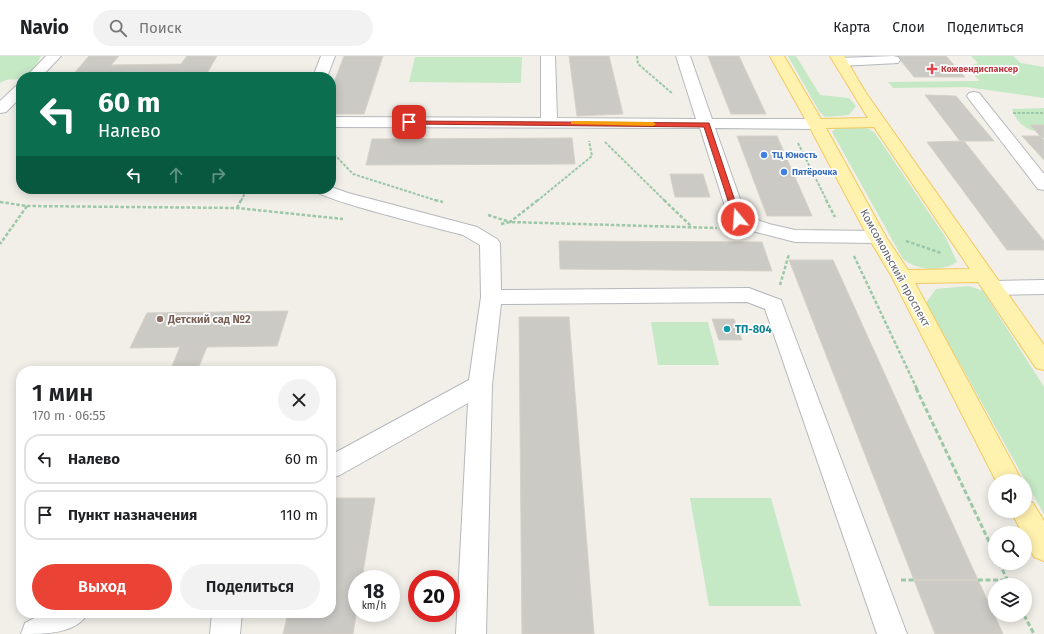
<!DOCTYPE html>
<html lang="ru">
<meta charset="utf-8">
<style>
:root{--surface:#fff;--page:#f2f2f2;--text:#202124;--muted:#757577;--line:#e0e0e0;--accent:#ea4335}
body{margin:0;font-family:"Fira Sans",sans-serif;background:var(--page);color:var(--text);height:100vh;display:flex;flex-direction:column;font-size:15px;white-space:nowrap}
*{box-sizing:border-box;margin:0}
p{font-size:13px;color:var(--muted)}
.icon{flex:none;width:22px;height:22px;fill:none;stroke:currentColor;stroke-width:2;stroke-linecap:round;stroke-linejoin:round}
.map{position:relative;flex:1;overflow:hidden}
.details{position:absolute;left:16px;top:310px;width:320px;height:252px;display:flex;flex-direction:column;background:var(--surface);border-radius:16px;box-shadow:0 2px 10px #0003}
.details>*{flex:none}
.hud{position:absolute;left:16px;top:16px;width:320px;height:122px;border-radius:16px;box-shadow:0 2px 10px #0003;background:#0b6e4f;color:#fff;overflow:hidden}
.controls{position:absolute;left:988px;top:418px;display:grid;gap:8px}
.controls a{display:grid;place-items:center;width:44px;height:44px;border-radius:50%;background:var(--surface);box-shadow:0 2px 10px #0003;font-size:20px}
.speed{position:absolute;left:348px;top:514px;display:flex;gap:8px;font-size:20px;font-weight:700;text-align:center}
.speed>*{display:grid;place-content:center;width:52px;height:52px;border-radius:50%;background:var(--surface);box-shadow:0 2px 10px #0003;line-height:1}
.speed small{font-size:10px;font-weight:400}
.speed .limit{border:6px solid #d22;background:#fff;color:#111}
.pin{position:absolute;display:grid;place-items:center;width:34px;height:34px;color:#fff;margin:-17px;border-radius:8px;box-shadow:0 2px 6px #0006}
.me{position:absolute;width:44px;margin:-22px;rotate:342deg;stroke-linejoin:round;filter:drop-shadow(0 0 3px #0008)}
.turn{display:flex;align-items:center;gap:14px;height:84px;padding:0 16px;font-size:18px}
.turn .icon{width:52px;height:52px;stroke-width:2.5}
.turn b{display:block;font-size:28px;line-height:34px}
.lanes{display:flex;align-items:center;height:38px;padding:0 16px;background:#0003;justify-content:center;gap:20px;direction:ltr}
.lanes .off{opacity:.35}
.round{display:grid;place-items:center;flex:none;width:42px;height:42px;border-radius:21px;background:var(--page)}
.head{display:flex;align-items:center;justify-content:space-between;height:68px;padding:0 16px}
h1{font-size:24px;font-weight:600;line-height:30px}
.button{display:flex;gap:8px;margin-top:auto;padding:8px 16px}
.button a{flex:1;height:46px;border-radius:24px;background:var(--accent);color:#fff;font-size:16px;font-weight:600;line-height:46px;text-align:center}
.button a+a{background:var(--page);color:var(--text)}
ul{padding:0;list-style:none}
li{display:flex;align-items:center;gap:12px;height:50px;margin:0 8px 6px;padding:0 8px;border:2px solid var(--line);border-radius:16px}
li div{flex:1}
li b{display:block;font-size:15px}
li em{font-style:normal}
header{display:flex;align-items:center;gap:24px;box-sizing:border-box;height:56px;padding:0 20px;background:var(--surface);border-bottom:1px solid var(--line)}
header strong{font-size:19px}
nav{display:flex;gap:22px;margin-inline-start:auto;font-size:14px}
.search{width:280px;height:36px;background:var(--page);display:flex;align-items:center;gap:10px;box-sizing:border-box;padding:0 14px;border-radius:22px;color:var(--muted);font-size:15px}
.map>svg:first-child{display:block}
</style>
<header>
<strong>Navio</strong>
<div class="search"><svg class="icon" aria-label="search" viewBox="0 0 24 24"><circle cx="10" cy="10" r="6"/><path d="M15 15l6 6"/></svg>Поиск</div>
<nav><a>Карта</a><a>Слои</a><a>Поделиться</a></nav>
</header>
<div class="map">
<svg width="1044" height="578" viewBox="0 0 1044 578">
<rect width="100%" height="100%" fill="#f1efe8"/>
<!-- green -->
<path fill="#c5e8c5" d="M0 0H41C36 9 30 20 21 22 11 25 10 21 0 27Z
M788 0H796L820 39 849 42 856 50 849 59 825 61 819 55Z
M971 0H1013L1021 7 1044 11V42L966 31 893 32 888 26 980 25 966 11 978 7Z
M415 1H522L521 27 409 26Z
M1044 52V76C1027 76 1017 68 1012 53Z
M859 70 869 73 875 77 946 182 957 206C942 216 918 215 903 203L832 76 836 72Z
M969 230 983 235 1044 331V458L926 247 936 233Z
M651 266H708L719 309H658Z
M690 442H771L801 550H709Z"/>
<!-- building -->
<path fill="#cccac5" stroke="#d6d1c6" d="M89 0H119L111 9 181 8 187 0H217L205 21H71Z
M344 0H383L364 58H331V34Z
M569 0H609L623 58 577 60Z
M708 0H739L766 58H731Z
M897 0H946L965 21H914Z
M925 39 956 40 994 85H960Z
M1030 69H1044V82H1042Z
M737 80H777L812 160H767Z
M1022 80H1040L1044 84V104Z
M572 82 575 108 366 109 372 83Z
M964 85 1044 185V194H1007L927 86Z
M670 118H703L710 141H675Z
M559 185 762 186 772 215 560 213Z
M789 204H833L978 524H914Z
M288 255 277 290 207 291 197 315H170L180 291 130 292 147 257Z
M519 261H569L594 578H522Z
M712 263H734L742 284H719Z
M331 442H375L362 523H357V553L353 578H283L288 557H331Z
M914 524H978L1003 578H935Z"/>
<g fill="none" stroke-linecap="round" stroke-linejoin="round">
<defs>
<path id="minor" d="M46 0H61L41 21H26Z
M321 0H335L327 21H313Z
M541 0H555L557 62 696 63 676 0H690L712 63H816L822 65 824 68 822 71 816 73 715 72 746 160 769 168 795 174 877 175 884 177 886 181 884 185 877 187 795 186 756 176 732 167 729 163 700 72 331 71V61L541 62Z
M893 0 898 1 900 4 898 7 841 10 836 9 834 6 836 3 841 2Z
M21 29V41L6 56 0 57V45L16 30Z
M974 36 979 37 1044 118V134L1038 133 969 43 967 40 969 37Z
M331 131 348 137 477 171 497 183 500 187 501 234 749 232 781 244 907 578H877L765 253 747 246 501 248 492 329 486 578H456L468 347 340 419 331 422V399L469 324 481 241 480 189 463 179C442 173 320 144 312 133H331Z
M1044 224V238L993 239 986 237 983 232 986 227 993 225Z
M44 557H88C76 578 46 578 21 578L25 567Z
M212 557H242L240 578H210Z"/>
<path id="major" d="M770 0H784L821 63 868 62 830 0H844L866 37 1044 289V314L1036 312 978 226 915 227 1022 425H996L892 221 868 181 808 68ZM874 71 970 213 908 214 886 181 826 72Z
M1025 444 1033 447 1044 465V505L1034 501 1025 483V477H1022L1011 455H1025Z"/>
</defs>
<!-- minor casing -->
<use href="#minor" stroke="#b5b8bc" stroke-width="2"/>
<!-- major casing -->
<use href="#major" stroke="#f2c960" stroke-width="2"/>
<!-- path-far2 -->
<path stroke="#9cc7a9" stroke-width="2" stroke-dasharray="3 1.5" stroke-linecap="butt" d="M637 0 638 8 673 38
M1013 57H1044
M605 86 665 145
M798 87 827 145
M331 95 353 118 438 145
M241 145 247 133
M537 145 592 100 589 85"/>
<!-- path-far1 -->
<path stroke="#9cc7a9" stroke-width="2.5" stroke-dasharray="3.5 2" stroke-linecap="butt" d="M435 144 443 146
M664 144 691 170
M826 144 835 161
M0 146 27 150 0 188
M27 150 237 152 343 163
M237 152 241 144
M488 159 510 166 538 144
M501 168 510 166 717 172
M906 185 941 197
M854 200 917 333
M780 229 789 198"/>
<!-- path -->
<path stroke="#9cc7a9" stroke-width="3" stroke-dasharray="5 2.5" stroke-linecap="butt" d="M916 332 995 498
M999 507 1010 529
M901 524H914
M978 524H1008
M1024 559 1034 578"/>
<!-- minor -->
<use href="#minor" fill="#fff" fill-rule="evenodd"/>
<!-- major -->
<use href="#major" fill="#fff2af" fill-rule="evenodd"/>
</g>
<!-- route -->
<path fill="#ea4335" stroke="#982c22" d="M407 65 709 67 741 163 738 166 734 163 704 71 409 68H407Z"/>
<!-- slow -->
<path fill="#f59e0b" d="M573 65 653 66 656 68 653 70 571 68V66Z"/>
<!-- markers -->
<path fill="#e0444e" stroke="#fff" stroke-width="1.5" d="M930 7h4v4h4v4h-4v4h-4v-4h-4v-4h4z"/>
<g fill="#3f7fe0" stroke="#fff" stroke-width="1.5">
<circle cx="764" cy="99" r="4"/>
<circle cx="784" cy="116" r="4"/>
</g>
<circle fill="#8d6e63" stroke="#fff" stroke-width="1.5" cx="160" cy="263" r="4"/>
<circle fill="#0f9aa8" stroke="#fff" stroke-width="1.5" cx="727" cy="273" r="4"/>
<g text-anchor="middle" dominant-baseline="central" stroke-width="3.5" stroke-linejoin="round" paint-order="stroke">
<!-- far-health labels -->
<g font-size="9" font-weight="bold" fill="#be3a42" stroke="#fff" text-anchor="start">
<text x="941" y="13">Кожвендиспансер</text>
</g>
<!-- far-shop labels -->
<g font-size="9" font-weight="bold" fill="#366cbe" stroke="#fff" text-anchor="start">
<text x="772" y="99">ТЦ Юность</text>
<text x="792" y="116">Пятёрочка</text>
</g>
<!-- street labels -->
<g font-size="11" fill="#5f6368" stroke="#fff">
<text transform="translate(895 212) rotate(61)">Комсомольский проспект</text>
</g>
<!-- education labels -->
<g font-size="11" font-weight="bold" fill="#785e54" stroke="#fff" text-anchor="start">
<text x="168" y="263">Детский сад №2</text>
</g>
<!-- culture labels -->
<g font-size="11" font-weight="bold" fill="#0d838f" stroke="#fff" text-anchor="start">
<text x="735" y="273">ТП-804</text>
</g>
</g>
</svg>
<div class="controls">
<a><svg class="icon" aria-label="sound" viewBox="0 0 24 24"><path d="M4 9h4l5-4v14l-5-4H4zM17 9q2 3 0 6"/></svg></a>
<a><svg class="icon" aria-label="search" viewBox="0 0 24 24"><circle cx="10" cy="10" r="6"/><path d="M15 15l6 6"/></svg></a>
<a><svg class="icon" aria-label="layers" viewBox="0 0 24 24"><path d="M12 4l9 5-9 5-9-5zM3 14l9 5 9-5"/></svg></a>
</div>
<div class="speed"><div>18<small>km/h</small></div><div class="limit">20</div></div>
<div class="pin" style="left:409px;top:66px;background:#d93025"><svg class="icon" aria-label="arrive" viewBox="0 0 24 24"><path d="M6 21V4h12l-3 4 3 4H6"/></svg></div>
<svg class="me" style="left:738px;top:163px" viewBox="-20 -20 40 40"><circle r="17" fill="#ea4335" stroke="#fff" stroke-width="3"/><path d="M0-11L8 9 0 5-8 9z" fill="#fff"/></svg>
<div class="hud">
<div class="turn"><svg class="icon" aria-label="left" viewBox="0 0 24 24"><path d="M17 20v-9H6M10 6l-5 5 5 5"/></svg><div><b>60 m</b>Налево</div></div>
<div class="lanes"><svg class="icon" aria-label="left" viewBox="0 0 24 24"><path d="M17 20v-9H6M10 6l-5 5 5 5"/></svg><svg class="icon off" aria-label="ahead" viewBox="0 0 24 24"><path d="M12 20V5M6 11l6-6 6 6"/></svg><svg class="icon off" aria-label="right" viewBox="0 0 24 24"><path d="M7 20v-9h11M14 6l5 5-5 5"/></svg></div>
</div>
<section class="details">
<div class="head"><div><h1>1 мин</h1><p>170 m · 06:55</p></div><a class="round"><svg class="icon" aria-label="close" viewBox="0 0 24 24"><path d="M6 6l12 12M18 6L6 18"/></svg></a></div>
<ul>
<li><svg class="icon" aria-label="left" viewBox="0 0 24 24"><path d="M17 20v-9H6M10 6l-5 5 5 5"/></svg><div><b>Налево</b></div><em>60 m</em></li>
<li><svg class="icon" aria-label="arrive" viewBox="0 0 24 24"><path d="M6 21V4h12l-3 4 3 4H6"/></svg><div><b>Пункт назначения</b></div><em>110 m</em></li>
</ul>
<div class="button"><a>Выход</a><a>Поделиться</a></div>
</section>
</div>
